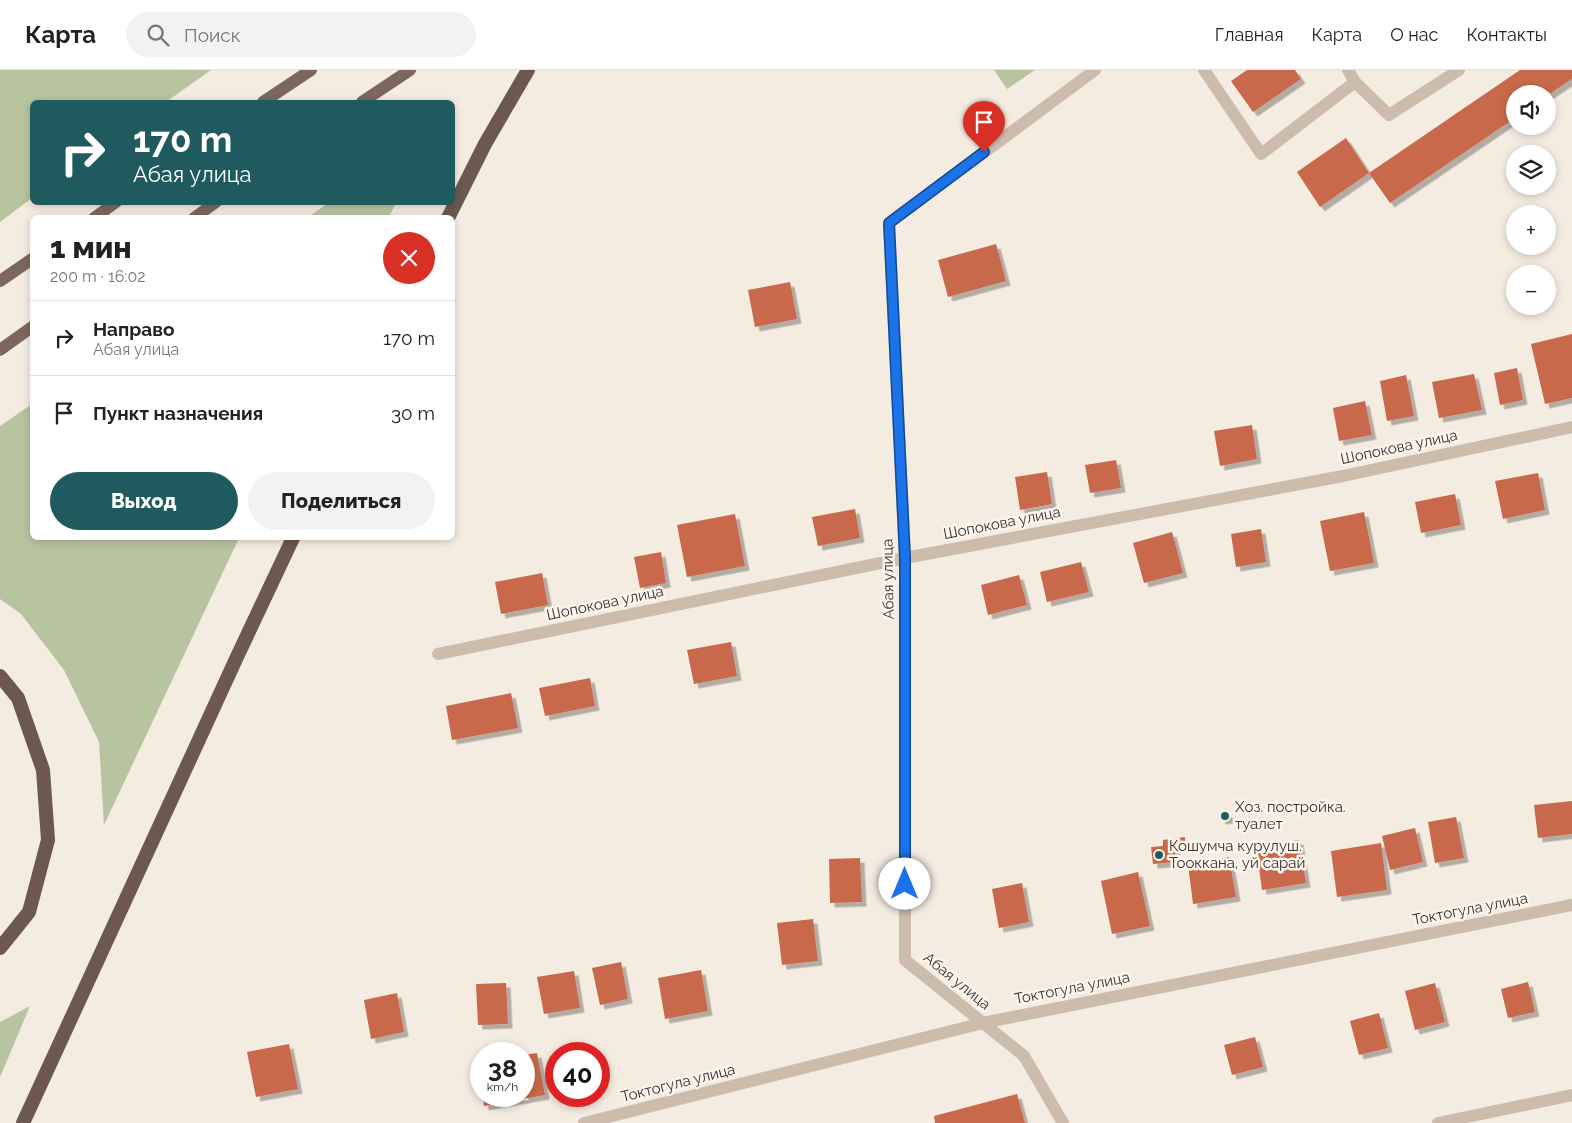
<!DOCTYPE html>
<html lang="ru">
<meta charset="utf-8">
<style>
:root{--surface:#fff;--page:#f2f2f2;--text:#222;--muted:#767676;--line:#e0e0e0;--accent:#1f5a5e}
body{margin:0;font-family:Raleway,sans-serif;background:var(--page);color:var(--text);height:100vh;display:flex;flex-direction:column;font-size:19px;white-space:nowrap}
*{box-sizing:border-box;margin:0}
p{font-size:16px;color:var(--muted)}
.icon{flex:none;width:28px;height:28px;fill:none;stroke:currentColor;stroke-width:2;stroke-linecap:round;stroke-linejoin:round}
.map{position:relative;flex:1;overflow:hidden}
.side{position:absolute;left:30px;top:145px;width:425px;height:325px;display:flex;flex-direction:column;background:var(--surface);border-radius:8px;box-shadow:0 2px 8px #0003}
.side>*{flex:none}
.top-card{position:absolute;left:30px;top:30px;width:425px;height:105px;border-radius:8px;box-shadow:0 2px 8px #0003;background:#1f5a5e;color:#fff;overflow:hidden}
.tools{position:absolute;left:1506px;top:15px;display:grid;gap:10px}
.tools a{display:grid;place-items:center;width:50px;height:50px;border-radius:50%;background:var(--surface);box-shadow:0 2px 8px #0003;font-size:25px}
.speed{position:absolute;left:470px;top:972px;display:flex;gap:10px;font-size:25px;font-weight:700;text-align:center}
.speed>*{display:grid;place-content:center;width:65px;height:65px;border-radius:50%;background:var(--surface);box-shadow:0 2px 8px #0003;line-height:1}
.speed small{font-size:12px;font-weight:400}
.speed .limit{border:8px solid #d22;background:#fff;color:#111}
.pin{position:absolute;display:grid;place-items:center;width:42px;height:42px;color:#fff;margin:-51px -21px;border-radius:50% 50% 50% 0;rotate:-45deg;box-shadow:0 0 5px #0007}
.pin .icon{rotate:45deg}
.me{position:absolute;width:55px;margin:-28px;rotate:0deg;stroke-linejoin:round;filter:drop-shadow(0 0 4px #0008)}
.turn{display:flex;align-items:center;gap:18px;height:105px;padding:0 20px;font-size:22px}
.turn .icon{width:65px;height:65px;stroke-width:2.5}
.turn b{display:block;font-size:35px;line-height:42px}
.round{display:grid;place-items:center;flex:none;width:52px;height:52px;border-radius:26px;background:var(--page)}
.headline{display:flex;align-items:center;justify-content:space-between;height:85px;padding:0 20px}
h1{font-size:30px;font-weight:800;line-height:38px}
.button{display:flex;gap:10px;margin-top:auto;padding:10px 20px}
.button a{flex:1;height:58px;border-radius:30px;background:var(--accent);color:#fff;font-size:20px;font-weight:800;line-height:58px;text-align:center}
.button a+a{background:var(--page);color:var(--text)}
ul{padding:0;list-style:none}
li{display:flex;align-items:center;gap:15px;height:75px;padding:0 20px;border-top:1px solid var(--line)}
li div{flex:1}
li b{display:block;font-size:19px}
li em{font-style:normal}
header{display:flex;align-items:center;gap:30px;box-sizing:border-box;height:70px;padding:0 25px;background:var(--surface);border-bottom:1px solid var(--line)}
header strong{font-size:24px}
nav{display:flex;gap:28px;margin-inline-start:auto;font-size:18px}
.search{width:350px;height:45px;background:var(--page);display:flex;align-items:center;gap:12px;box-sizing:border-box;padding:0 18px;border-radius:28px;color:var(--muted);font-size:19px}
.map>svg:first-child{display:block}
</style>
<header>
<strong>Карта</strong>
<div class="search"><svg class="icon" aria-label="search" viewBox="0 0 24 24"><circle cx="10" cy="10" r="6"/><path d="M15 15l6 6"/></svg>Поиск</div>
<nav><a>Главная</a><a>Карта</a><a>О нас</a><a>Контакты</a></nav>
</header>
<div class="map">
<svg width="1572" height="1053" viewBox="0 0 1572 1053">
<defs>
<filter id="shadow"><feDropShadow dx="4.5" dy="4.5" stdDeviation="0" flood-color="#0004"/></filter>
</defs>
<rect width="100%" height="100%" fill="#f4ebe1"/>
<!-- green -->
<path fill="#b8c4a0" d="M0 0H211L166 32H32V128L0 152Z
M994 0H1035L1007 19Z
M330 132H396V133L389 147H308Z
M32 334V468H239L104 755 99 672 64 600 21 544 0 529V356Z
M30 936 0 1007V952Z"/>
<!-- building -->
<path fill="#c8694b" filter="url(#shadow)" d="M1247 0H1295L1301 9 1253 42 1231 11Z
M1520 0H1572V9L1548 25V24H1515V48L1390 133 1369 103 1320 137 1297 102 1346 68 1369 103Z
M996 174 1006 211 948 227 938 190Z
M790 212 797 249 755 257 748 220Z
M1572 264V328L1545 334 1531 274Z
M1517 298 1523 330 1500 335 1494 303Z
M1474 304 1482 340 1439 348 1432 312Z
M1406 305 1414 346 1387 351 1380 311Z
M1365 331 1372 365 1339 371 1333 338Z
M1252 355 1257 389 1220 396 1214 361Z
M1116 390 1121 418 1090 423 1085 395Z
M1047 402 1052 434 1020 440 1015 407Z
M1538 403 1545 440 1503 449 1495 411Z
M1455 424 1461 455 1421 463 1415 432Z
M855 439 860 468 818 476 812 447Z
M1364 442 1374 493 1330 501 1320 451Z
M735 444 745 496 687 507 677 455Z
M1261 459 1266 492 1236 497 1231 464Z
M1172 462 1183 503 1144 513 1133 473Z
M661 482 666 513 640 518 634 487Z
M1081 492 1089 522 1047 532 1040 502Z
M542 503 548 535 501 544 495 512Z
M1019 505 1027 535 988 545 981 515Z
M731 572 737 606 694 614 687 580Z
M590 608 595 636 545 646 539 618Z
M511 623 518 658 452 670 446 636Z
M1572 731V764L1538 768 1534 735Z
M1228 743 1229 749 1221 750 1220 744Z
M1456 747 1464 788 1435 793 1428 752Z
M1415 758 1423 792 1390 800 1382 766Z
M1185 767V774L1175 776 1176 792 1153 794 1151 777 1163 776V770Z
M1299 770 1306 813 1262 820 1256 776Z
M1381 773 1387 820 1337 827 1331 781Z
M1229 787 1236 827 1193 834 1188 794Z
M860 788 862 832 830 833 829 789Z
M1138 802 1150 856 1112 864 1101 811Z
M1022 813 1029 852 999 858 992 819Z
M813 849 818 891 782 895 777 853Z
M621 892 628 929 600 935 592 898Z
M701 900 708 941 665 949 658 908Z
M574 901 580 938 544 944 537 907Z
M1528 912 1535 942 1508 948 1501 919Z
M506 913 508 954 478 955 476 914Z
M1435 913 1445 952 1415 960 1405 921Z
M397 923 404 962 371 969 364 930Z
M1379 943 1388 978 1359 985 1350 951Z
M1255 967 1263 997 1232 1005 1224 975Z
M289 974 298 1019 256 1027 247 982Z
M537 983 545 1025 484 1036 483 1026H524V985Z
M477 993H481V1013H480Z
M1017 1024 1025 1053H935L934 1046Z"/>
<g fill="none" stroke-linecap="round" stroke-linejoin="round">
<!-- minor -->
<path stroke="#cdbbac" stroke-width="12" d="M1204 0 1261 84 1355 12 1348 0
M1355 12 1389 45 1459 0
M438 584 905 488 1343 406 1572 357
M584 1053 983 953 1572 835
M1438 1053 1572 1025"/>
<!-- tertiary -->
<path stroke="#cdbbac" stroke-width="12" d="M1063 1053 1024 986 905 890V488L889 153 1095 0"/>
<!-- primary -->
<path stroke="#7d675c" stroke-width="12" d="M263 32 311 0
M362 32 410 0
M94 148 116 132
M194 148 216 132
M0 211 32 189
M0 280 32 257"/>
<!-- trunk -->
<path stroke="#6c584f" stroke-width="14" d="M448 148 485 74 528 0
M0 606 18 628 43 700 48 770 29 842 0 878
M23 1053 236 589 293 468"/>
</g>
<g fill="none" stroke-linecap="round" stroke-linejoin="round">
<defs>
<path id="route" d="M905 814V488L889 153 984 82"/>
</defs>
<!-- route casing -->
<use href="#route" stroke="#114b97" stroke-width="12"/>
<!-- route -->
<use href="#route" stroke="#1a73e8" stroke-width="9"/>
</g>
<!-- markers -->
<g fill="#1f5a5e" stroke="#fbf5ee" stroke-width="2">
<circle cx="1225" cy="746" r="5"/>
<circle cx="1159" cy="785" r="5"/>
</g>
<g text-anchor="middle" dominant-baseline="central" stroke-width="5" stroke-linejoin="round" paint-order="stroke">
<!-- street labels -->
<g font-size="15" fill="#3b302b" stroke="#fbf5ee">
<text transform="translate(1399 377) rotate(-12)">Шопокова улица</text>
<text transform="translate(1002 453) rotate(-11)">Шопокова улица</text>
<text transform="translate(888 509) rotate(-91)">Абая улица</text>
<text transform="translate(605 533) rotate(-12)">Шопокова улица</text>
<text transform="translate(1470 839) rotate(-11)">Токтогула улица</text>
<text transform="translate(957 911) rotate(39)">Абая улица</text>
<text transform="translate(1072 918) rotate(-11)">Токтогула улица</text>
<text transform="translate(678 1013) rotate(-14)">Токтогула улица</text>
</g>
<!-- poi labels -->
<g font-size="15" fill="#3b302b" stroke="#fbf5ee" text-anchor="start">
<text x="1235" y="737">Хоз. постройка.<tspan x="1235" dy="17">туалет</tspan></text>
<text x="1169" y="776">Кошумча курулуш.<tspan x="1169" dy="17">Тооккана, уй сарай</tspan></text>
</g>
</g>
</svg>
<div class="tools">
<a><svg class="icon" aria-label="sound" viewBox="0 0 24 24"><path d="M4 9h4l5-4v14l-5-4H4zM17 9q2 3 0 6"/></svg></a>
<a><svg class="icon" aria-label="layers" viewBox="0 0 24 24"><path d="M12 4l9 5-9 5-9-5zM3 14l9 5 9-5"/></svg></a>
<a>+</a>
<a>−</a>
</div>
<div class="speed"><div>38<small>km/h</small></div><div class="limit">40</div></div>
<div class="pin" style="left:984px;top:82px;background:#d93025"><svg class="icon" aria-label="arrive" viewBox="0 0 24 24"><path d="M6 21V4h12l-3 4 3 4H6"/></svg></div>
<svg class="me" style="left:905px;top:814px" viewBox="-20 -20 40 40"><circle r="19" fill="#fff"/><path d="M0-13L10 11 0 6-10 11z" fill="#1a73e8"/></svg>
<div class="top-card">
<div class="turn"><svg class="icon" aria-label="right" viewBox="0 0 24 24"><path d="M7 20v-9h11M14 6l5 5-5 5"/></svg><div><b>170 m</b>Абая улица</div></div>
</div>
<section class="side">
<div class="headline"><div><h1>1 мин</h1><p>200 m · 16:02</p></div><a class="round" style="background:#d93025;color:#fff"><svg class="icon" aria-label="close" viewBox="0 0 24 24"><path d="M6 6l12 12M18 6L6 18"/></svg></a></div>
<ul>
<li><svg class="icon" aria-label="right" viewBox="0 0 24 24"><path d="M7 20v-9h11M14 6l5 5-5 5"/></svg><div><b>Направо</b><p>Абая улица</p></div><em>170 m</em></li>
<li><svg class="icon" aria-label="arrive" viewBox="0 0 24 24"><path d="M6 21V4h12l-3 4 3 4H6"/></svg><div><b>Пункт назначения</b></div><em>30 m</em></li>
</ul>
<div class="button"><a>Выход</a><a>Поделиться</a></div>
</section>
</div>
